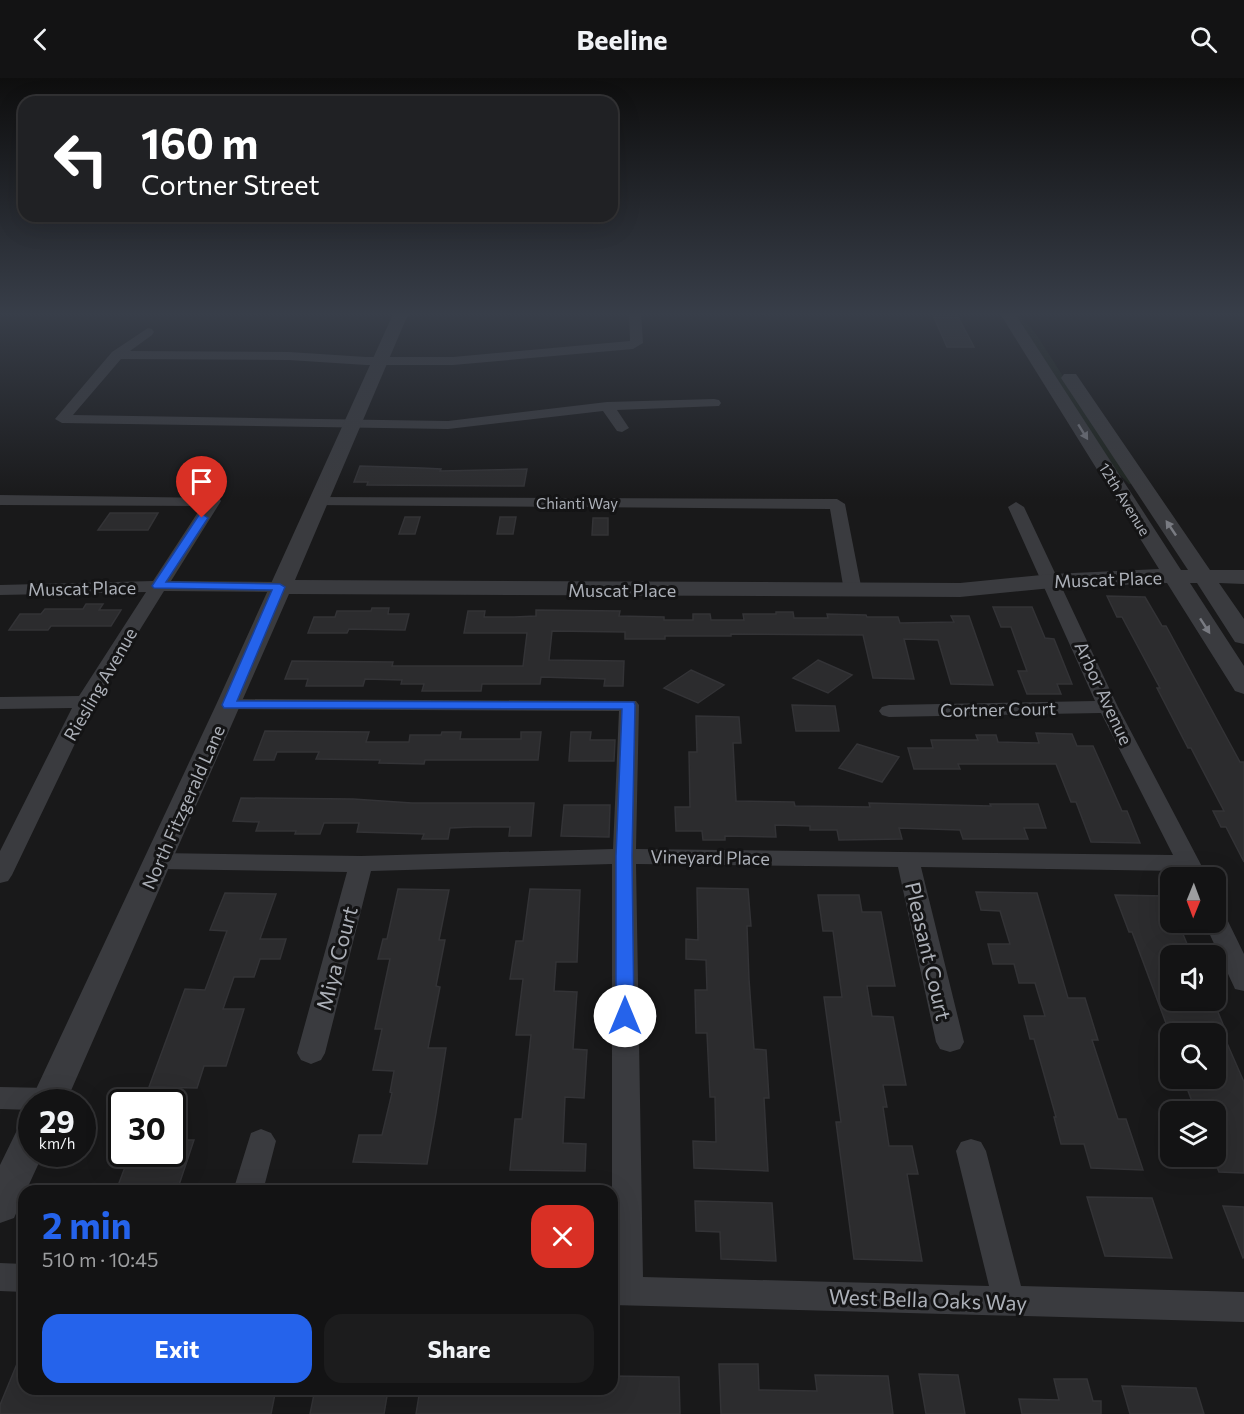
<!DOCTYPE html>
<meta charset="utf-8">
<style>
:root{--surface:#131314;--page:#1c1c1d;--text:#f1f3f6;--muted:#9d9ea0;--line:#323234;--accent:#2563eb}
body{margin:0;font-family:Commissioner,sans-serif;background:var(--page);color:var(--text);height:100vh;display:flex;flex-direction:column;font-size:22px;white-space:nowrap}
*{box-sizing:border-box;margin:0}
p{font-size:20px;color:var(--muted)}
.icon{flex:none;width:33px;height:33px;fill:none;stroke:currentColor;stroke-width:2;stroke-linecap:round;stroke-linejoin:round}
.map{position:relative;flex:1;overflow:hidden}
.details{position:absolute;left:18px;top:1107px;width:600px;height:210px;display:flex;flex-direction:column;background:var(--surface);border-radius:18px;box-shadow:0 6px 24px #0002,0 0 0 2px var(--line)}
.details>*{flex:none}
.guide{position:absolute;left:18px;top:18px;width:600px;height:126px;border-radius:18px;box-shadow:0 6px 24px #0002,0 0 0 2px var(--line);background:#202124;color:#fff;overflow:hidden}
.needle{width:39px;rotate:181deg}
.tools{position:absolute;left:1160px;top:789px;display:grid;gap:12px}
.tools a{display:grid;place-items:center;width:66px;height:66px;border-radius:12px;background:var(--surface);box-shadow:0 6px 24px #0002,0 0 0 2px var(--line);font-size:30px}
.speed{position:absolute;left:18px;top:1011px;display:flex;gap:12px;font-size:30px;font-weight:700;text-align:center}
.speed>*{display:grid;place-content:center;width:78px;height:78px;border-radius:50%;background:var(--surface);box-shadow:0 6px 24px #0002,0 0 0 2px var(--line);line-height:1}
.speed small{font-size:15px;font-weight:400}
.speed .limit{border:3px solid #111;border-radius:9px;background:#fff;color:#111}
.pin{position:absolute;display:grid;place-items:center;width:51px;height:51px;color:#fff;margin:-62px -26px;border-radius:50% 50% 50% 0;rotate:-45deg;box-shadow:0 0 6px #0007}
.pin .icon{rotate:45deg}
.me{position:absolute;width:66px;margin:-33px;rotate:0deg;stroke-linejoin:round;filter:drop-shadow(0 0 4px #0008)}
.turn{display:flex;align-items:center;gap:21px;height:126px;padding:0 24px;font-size:27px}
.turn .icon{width:78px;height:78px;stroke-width:2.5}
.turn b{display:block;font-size:42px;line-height:51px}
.round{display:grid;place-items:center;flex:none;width:63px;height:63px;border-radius:18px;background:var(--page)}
.summary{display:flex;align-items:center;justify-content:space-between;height:102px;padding:0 24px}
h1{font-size:36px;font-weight:700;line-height:45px;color:var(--accent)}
.button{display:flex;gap:12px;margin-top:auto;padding:12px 24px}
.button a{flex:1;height:69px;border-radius:18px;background:var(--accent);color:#fff;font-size:24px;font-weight:700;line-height:69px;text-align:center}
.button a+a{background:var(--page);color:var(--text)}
header{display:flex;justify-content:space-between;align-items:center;height:78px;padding:0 24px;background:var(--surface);font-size:27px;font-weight:700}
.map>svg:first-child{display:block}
</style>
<header><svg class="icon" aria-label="back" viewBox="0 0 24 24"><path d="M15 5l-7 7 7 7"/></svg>Beeline<svg class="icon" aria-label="search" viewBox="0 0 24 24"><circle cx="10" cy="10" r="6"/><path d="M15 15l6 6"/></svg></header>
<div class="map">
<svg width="1244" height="1336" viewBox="0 0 1244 1336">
<rect width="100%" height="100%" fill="#19191a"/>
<!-- green -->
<path fill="#1f2520" d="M1013 234H1017L1036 256 1132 406H1129L1117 394Z"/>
<!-- building -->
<path fill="#2c2c2e" stroke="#333336" stroke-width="1.5" d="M932 235H956L974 269H947Z
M360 388 422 390 441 391 440 393 527 391 524 408 367 407 368 404H354Z
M110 435H158L148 452H98Z
M405 439H420L415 456H399Z
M500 439H516L513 456H497Z
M593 440H608V457H592Z
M1107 518 1145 519 1162 548H1166L1240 684H1244V784L1226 749H1221L1213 733H1224L1191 670H1188L1157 610H1160L1122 539H1117Z
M86 526H103L99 532H121L111 548H51L48 552H9L20 536H41L45 531H83Z
M993 529H1032L1045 560 1054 561 1072 606H1057L1061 616H1027L1018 593H1027L1011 549H1001Z
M372 530H389L388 536H409L405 552 349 551 347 555H308L314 539H335L337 533H371Z
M536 532 620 533 619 538 664 539V542H693V536H710L711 542H744L743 536H776V534H793L794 540H828L827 536 866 537 867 539H898L900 545 954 544 951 538H969L993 607 951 606 938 562 904 561 914 601 873 600 863 557 731 556V558H665V561H625V554L552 553 549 582 624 583 623 608H604L605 601 541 599 540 606H482L481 613H422L424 606H401L402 602 365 601 363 608H306L308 601H285L292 583 393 584 392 588H523L527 555H464L468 533H485L484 539H514L536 538Z
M818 582 852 597 828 615 793 600Z
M691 592 724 607 698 625 664 610Z
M792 627 835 628 839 653H796Z
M696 638 739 639 741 665H733L736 723 794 724 795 728 870 729 869 725 991 728 990 726H1038L1046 750H1024L1028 761H963L960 752 899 750 902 761 839 762 837 752H810V748L775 747 776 759 725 758V762H703L702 753H676L675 729H690L689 674H697Z
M265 653 369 654 366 664H409L410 657H441L442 654H461L460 661H521V654H541L538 682H425L424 686 379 685 380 682 316 681 319 674H277L274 682H254Z
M571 654H591L590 662H615L614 683H569Z
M1036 655 1072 656 1077 668H1093L1122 733H1127L1140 765 1091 764 1076 724H1071L1056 686H958L960 691H914L908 670H933L931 662H978L976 657H996L998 664 1039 665Z
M857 666 899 679 882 704 839 690Z
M241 720 353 721 412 725H534L531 758H509L510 749H473L450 750 448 761H422L424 756 357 754 359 745H324L320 756H295L296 753H256L259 744 233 743Z
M564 727H610L609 759 561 758Z
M697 810 748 811 751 848H747L749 901 754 971 766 972 769 1020H764L768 1093 694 1090 693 1063 716 1064 715 1019H710L707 955H696L695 912H707L706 882 686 881V861L698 862Z
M398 811 449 812 439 862H445L436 908 440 909 428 970H446L436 1035 427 1086 353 1084 359 1057H382L392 1015 390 1014 394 993 373 992 382 951H375L390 881H378L383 861H387Z
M530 811 580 812 577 884H556L554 913 577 914 573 971 587 972 584 1020 565 1019 563 1065 586 1066 585 1093 510 1092 515 1041H522L531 957H516L523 901H510L516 863H523Z
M976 814 1037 815 1068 920H1085L1098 962H1092L1118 1041H1126L1143 1092 1091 1090 1084 1066H1061L1054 1039H1056L1034 961H1030L1024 938H1045L1035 905H1019L1014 886H993L988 866H1010L1000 833 981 832Z
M225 815 276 816 260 861H286L280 881H260L254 899H234L223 931H244L226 988H204L197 1010 149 1009 185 911 205 912 227 853 210 852Z
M818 817H859L862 834H881L895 908H867L872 938 893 939 906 1007H883L887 1029H883L889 1068H912L918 1096H907L922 1183 854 1181 836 1044H841L824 919H842L833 853H823Z
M1115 817 1166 818 1170 827V844H1178L1192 878H1170V922H1213L1227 956H1223L1244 1004V1095L1219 1094 1215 1084V1031H1195L1183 1000H1215V956H1170L1132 854H1129Z
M172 1062H194L177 1113H116L125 1089H119L124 1076H172Z
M1087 1119 1152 1120 1172 1180 1105 1178Z
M695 1123 772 1125 776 1183 721 1181 720 1154 696 1153Z
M1223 1128 1244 1129V1179L1243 1180Z
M24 1269V1311H276L271 1336H0V1327Z
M719 1286H758L759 1312 817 1313 815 1297 888 1298 893 1336H721Z
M919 1296 958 1297 965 1336H926Z
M612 1298 679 1299 680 1336H416L420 1311H612Z
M1054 1301H1087L1093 1323H1101V1336H1022L1019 1321 1059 1322Z
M1122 1308 1196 1310 1204 1336H1130Z
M315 1311 388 1312 384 1336H310Z"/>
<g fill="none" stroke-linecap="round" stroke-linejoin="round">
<!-- minor -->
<path fill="#3a3b3f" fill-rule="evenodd" d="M629 234H641L643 265 633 271 453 287H366L289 282 121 281 73 337 448 343 607 324 714 321 719 322 721 325 719 328 617 332 629 350 622 354 617 353 603 333 448 351 62 345 55 341 112 274 148 250 152 251 154 254 152 257 130 273 289 274 366 279H453L630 263Z
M0 417 219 420 221 423 171 503 280 504 286 505 289 509 286 513 280 514 164 513 95 624 12 797 8 803 0 805V773L72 630 0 631V619L79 618 146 514 0 517V507L153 503 202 428 0 427Z
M317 419 837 421 845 426 862 513 859 517H847L844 513 830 431 311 427 309 424Z
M1016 424 1024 429 1118 629 1208 800H1184L1180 793 921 789 964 964 960 971 950 974 940 971 936 964 898 789 636 786 643 1199 989 1208 956 1073 961 1064 971 1061 981 1064 986 1073 1021 1208 1244 1214V1244L612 1227V786L371 793 325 975 321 982 311 986 301 982 297 975 347 794 159 791 151 788 147 783 151 778 159 775 361 778 613 771 619 633 222 631 219 627 222 623 229 621 636 623 639 627 636 771 1173 777 1101 635 889 639 882 637 879 633 882 629 889 627 1095 623 1008 429Z
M1215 833 1224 835 1244 876V913L1235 911 1204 844H1215Z
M0 1009 49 1010 59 1013 63 1021 61 1024H32V1032L0 1031Z
M261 1051 271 1055 276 1063 263 1113H233L251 1055Z
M0 1185 24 1186V1214L0 1213Z"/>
<!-- tertiary -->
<path fill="#3a3b3f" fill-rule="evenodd" d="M394 234H409L295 502 960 505 1052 496 1159 491 999 234H1014L1181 492H1188L1061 300 1064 296H1076L1210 492H1244V506L1219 505 1244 541V566L1235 564 1197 505H1190L1244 588V616L1235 613 1167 505 1052 510 960 519 289 516 66 1024H32V1027L30 1024 216 627Z
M32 1044V1076H43L26 1113H24V1118L14 1140 0 1145V1087L19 1048Z"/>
</g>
<!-- one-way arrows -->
<defs><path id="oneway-solid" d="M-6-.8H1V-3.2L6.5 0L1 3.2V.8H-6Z" transform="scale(1.5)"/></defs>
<g fill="#797b82">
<use href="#oneway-solid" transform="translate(1083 354) rotate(58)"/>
<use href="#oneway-solid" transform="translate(1171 450) rotate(-124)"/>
<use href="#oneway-solid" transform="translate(1205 548) rotate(57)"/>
</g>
<!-- sky -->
<linearGradient id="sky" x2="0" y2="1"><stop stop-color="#0e0e0e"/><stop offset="0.56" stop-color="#383e49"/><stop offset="1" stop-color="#383e49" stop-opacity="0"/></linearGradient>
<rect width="1244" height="421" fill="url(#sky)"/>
<!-- route -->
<path fill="#2563eb" stroke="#184099" stroke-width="1.5" d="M202 436 208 440 166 504 280 506 285 509 237 623 634 624 635 627 632 778 634 938 631 943 625 945 619 943 616 938V778L622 631 224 630 222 627 272 512 154 510 152 508 199 437Z"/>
<g text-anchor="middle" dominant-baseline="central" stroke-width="6" stroke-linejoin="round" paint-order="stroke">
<!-- far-street labels -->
<g font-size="15" fill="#acb0b8" stroke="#141415">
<text transform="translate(1125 421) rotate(58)">12th Avenue</text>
<text x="577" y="425">Chianti Way</text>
</g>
<!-- street labels -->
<g font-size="18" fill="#acb0b8" stroke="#141415">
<text transform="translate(1108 501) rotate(-2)">Muscat Place</text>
<text transform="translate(82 510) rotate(-1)">Muscat Place</text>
<text x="622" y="512">Muscat Place</text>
<text transform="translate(100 606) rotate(-60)">Riesling Avenue</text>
<text transform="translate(1104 615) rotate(65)">Arbor Avenue</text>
<text transform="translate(998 631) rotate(-1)">Cortner Court</text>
<text transform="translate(183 729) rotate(-66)">North Fitzgerald Lane</text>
<text transform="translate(710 779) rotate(1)">Vineyard Place</text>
</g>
<!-- near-street labels -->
<g font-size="21" fill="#acb0b8" stroke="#141415">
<text transform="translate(929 873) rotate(77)">Pleasant Court</text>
<text transform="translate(336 880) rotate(-75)">Miya Court</text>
<text transform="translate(928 1221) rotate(2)">West Bella Oaks Way</text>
</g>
</g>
</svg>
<div class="tools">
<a><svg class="needle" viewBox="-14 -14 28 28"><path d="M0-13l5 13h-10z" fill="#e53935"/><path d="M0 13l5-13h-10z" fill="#9d9ea0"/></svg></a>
<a><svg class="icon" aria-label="sound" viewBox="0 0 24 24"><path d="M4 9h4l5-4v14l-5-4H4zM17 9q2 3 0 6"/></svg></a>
<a><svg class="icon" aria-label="search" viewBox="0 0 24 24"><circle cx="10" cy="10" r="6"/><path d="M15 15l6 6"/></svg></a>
<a><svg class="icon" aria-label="layers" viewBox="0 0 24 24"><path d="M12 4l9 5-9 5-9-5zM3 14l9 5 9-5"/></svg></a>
</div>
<div class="speed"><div>29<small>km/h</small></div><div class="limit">30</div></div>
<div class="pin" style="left:202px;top:440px;background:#d93025"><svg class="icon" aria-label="arrive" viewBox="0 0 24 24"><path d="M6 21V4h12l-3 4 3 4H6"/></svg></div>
<svg class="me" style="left:625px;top:938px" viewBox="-20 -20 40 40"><circle r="19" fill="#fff"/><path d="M0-13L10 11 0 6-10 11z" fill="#2563eb"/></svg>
<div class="guide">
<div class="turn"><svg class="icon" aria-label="left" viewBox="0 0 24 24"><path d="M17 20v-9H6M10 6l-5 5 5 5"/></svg><div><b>160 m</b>Cortner Street</div></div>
</div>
<section class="details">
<div class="summary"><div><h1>2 min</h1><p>510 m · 10:45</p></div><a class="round" style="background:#d93025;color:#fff"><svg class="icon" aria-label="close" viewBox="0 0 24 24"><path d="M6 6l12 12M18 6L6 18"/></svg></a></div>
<div class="button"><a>Exit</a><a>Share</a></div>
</section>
</div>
